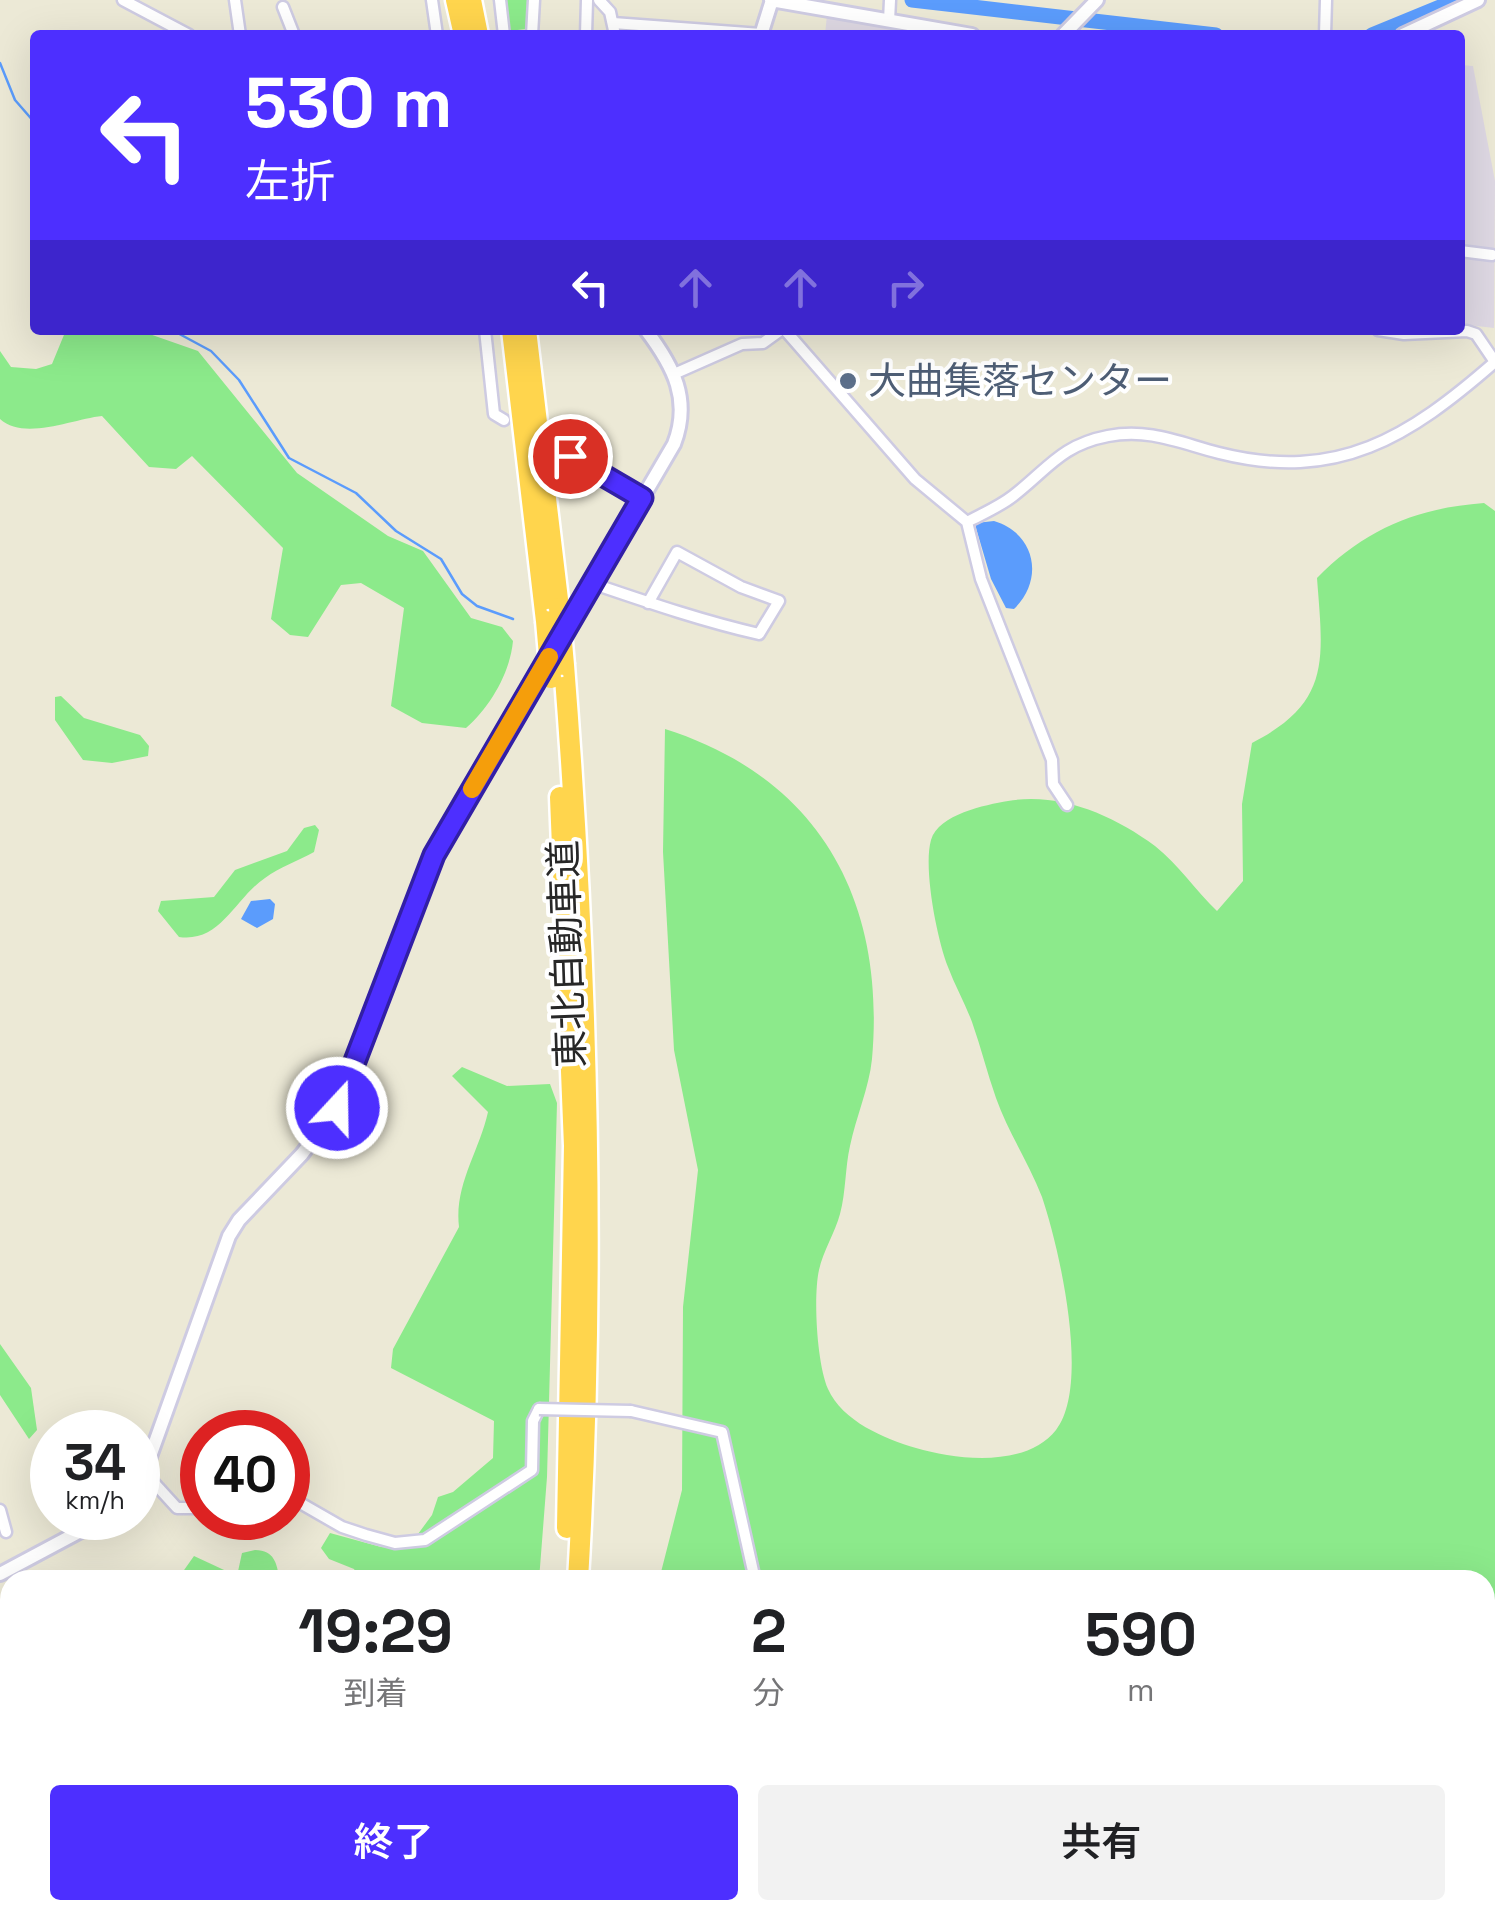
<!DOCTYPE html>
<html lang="ja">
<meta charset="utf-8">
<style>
:root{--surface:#fff;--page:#f2f2f2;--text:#202124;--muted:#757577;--accent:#4d2fff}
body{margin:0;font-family:"Space Grotesk","Noto Sans JP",sans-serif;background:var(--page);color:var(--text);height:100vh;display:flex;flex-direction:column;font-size:38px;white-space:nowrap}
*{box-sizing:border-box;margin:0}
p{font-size:32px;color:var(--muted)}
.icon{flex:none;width:55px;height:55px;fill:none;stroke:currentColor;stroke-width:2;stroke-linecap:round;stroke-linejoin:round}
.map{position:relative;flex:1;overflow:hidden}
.drawer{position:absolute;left:0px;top:1570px;width:1495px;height:350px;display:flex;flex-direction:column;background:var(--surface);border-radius:30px 30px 0 0;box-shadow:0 10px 40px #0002}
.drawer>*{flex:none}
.top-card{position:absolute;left:30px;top:30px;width:1435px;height:305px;border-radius:10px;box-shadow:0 10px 40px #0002;background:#4d2fff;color:#fff;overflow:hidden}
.speed{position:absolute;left:30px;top:1410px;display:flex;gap:20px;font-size:50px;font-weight:700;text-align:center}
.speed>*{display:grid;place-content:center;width:130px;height:130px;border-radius:50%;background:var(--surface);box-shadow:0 10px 40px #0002;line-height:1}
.speed small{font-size:25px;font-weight:400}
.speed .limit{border:15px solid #d22;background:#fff;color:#111}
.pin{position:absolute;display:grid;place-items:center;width:85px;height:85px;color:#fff;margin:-42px;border:5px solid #fff;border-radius:50%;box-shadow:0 2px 10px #0007}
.me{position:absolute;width:110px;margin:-55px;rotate:21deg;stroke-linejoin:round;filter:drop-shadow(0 0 8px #0008)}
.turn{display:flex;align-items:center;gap:35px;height:210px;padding:0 50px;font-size:45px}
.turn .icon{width:130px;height:130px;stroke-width:2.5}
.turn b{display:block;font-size:70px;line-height:85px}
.lanes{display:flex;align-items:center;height:95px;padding:0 50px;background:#0003;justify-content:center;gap:50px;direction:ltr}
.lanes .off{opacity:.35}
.eta{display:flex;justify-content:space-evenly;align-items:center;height:170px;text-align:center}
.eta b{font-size:60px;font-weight:600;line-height:70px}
.primary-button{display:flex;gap:20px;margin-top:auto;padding:20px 50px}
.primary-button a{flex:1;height:115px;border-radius:10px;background:var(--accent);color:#fff;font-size:40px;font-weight:600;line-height:115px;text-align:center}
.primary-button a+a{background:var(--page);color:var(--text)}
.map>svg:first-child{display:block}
</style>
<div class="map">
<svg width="1495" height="1920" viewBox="0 0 1495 1920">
<rect width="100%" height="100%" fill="#ece9d6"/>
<!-- industrial -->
<path fill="#ded8e3" d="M827 15 937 35H825Z
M1460 65 1473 66 1495 181 1494 328 1460 324Z"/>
<!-- green -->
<path fill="#8cea8b" d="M503 0H529L527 29 508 31Z
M66 330H138L198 351 297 473 388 536 423 551 471 618 502 627 513 641C510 673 490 707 466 728L422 723 391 706 404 608 361 583 341 585 308 637 290 635 271 619 283 548 192 456 176 469 149 467 102 416C73 419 24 441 0 419V351L11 367 36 369 52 364Z
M1484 503 1495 511V1920H1007L981 1910H1485V1580H659L682 1490 683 1307 698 1170 674 1050 663 852 665 729C820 778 886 901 872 1059 869 1088 856 1117 850 1146 845 1168 846 1192 840 1214 835 1233 823 1251 819 1270 813 1297 817 1364 828 1389 842 1421 885 1439 916 1448 957 1460 1026 1468 1056 1430 1091 1385 1059 1247 1042 1197 1029 1163 1008 1132 996 1098 987 1073 981 1047 972 1022 965 1003 955 986 948 967 937 939 923 868 931 840 939 814 985 805 1008 801 1060 792 1113 815 1155 846 1178 864 1196 891 1217 911L1243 881 1242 804 1252 743C1332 702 1323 659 1317 578 1364 530 1416 508 1484 503Z
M61 696 84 718 140 735 149 746 148 756 112 763 83 760 55 720V697Z
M315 825 319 830 314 852C298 861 280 867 265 878 235 898 221 943 179 937L158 911 161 901 214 897 235 870 287 851 304 828Z
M462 1067 507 1086 550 1084 557 1103 547 1477 539 1580H360L354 1569 329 1559 321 1548 330 1533 381 1547 407 1549 432 1515 438 1497 453 1492 493 1458 494 1421 391 1368 393 1349 459 1227C454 1185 479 1152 488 1112L452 1076Z
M0 1344 31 1388 37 1430 29 1439 0 1395Z
M255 1550C275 1551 276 1562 280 1580H177L194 1556 237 1576 242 1553Z
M373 1910H506L510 1919 380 1920Z"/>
<!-- water -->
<path fill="#5b9cfc" d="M994 521C1035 533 1045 579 1014 609L1006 608 991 579 976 528V523Z
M270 899 275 904 273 919 257 928 241 919 251 901Z"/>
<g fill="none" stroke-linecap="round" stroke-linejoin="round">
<!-- stream -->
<path stroke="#5b9cfc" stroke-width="2.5" d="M0 63 15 100 35 123
M172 330 211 351 239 380 289 458 356 493 396 531 441 559 462 594 477 606 513 619"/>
<!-- river -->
<path stroke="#5b9cfc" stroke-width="15" d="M912 0 1216 35
M1372 35 1457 0"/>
<!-- minor-tunnel -->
<path stroke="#c5c2b3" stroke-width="10" stroke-dasharray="10 5" stroke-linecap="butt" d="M540 440 569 457"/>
<defs>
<path id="minor" d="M123 0 189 35
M235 0 240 35
M432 0 437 35
M500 0 504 35
M599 0 610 12 615 35
M283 7 294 35
M889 21 890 0
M613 23 761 34
M532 35 534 0
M586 35 587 0
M1325 35 1326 0
M1460 251 1492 255
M485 330 494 414 504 420
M785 330 915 479 967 522 981 579 1052 760 1053 784 1067 805
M674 374 742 344 763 343 781 330
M569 457 642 499
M967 522C982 514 999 507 1013 496 1048 469 1061 445 1108 436 1149 428 1180 443 1219 453 1338 483 1409 437 1495 362L1476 334 1467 331 1404 334 1378 330
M591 583C647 602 702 621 759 634L779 601 741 587 677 552 648 603
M631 1411 722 1432 755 1580
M146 1474 177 1508H202
M288 1496 342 1527 366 1535 395 1543 425 1540 532 1470 533 1421 539 1409
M0 1510 6 1532
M0 1775 10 1785
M0 1877 10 1876"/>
<path id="tertiary" d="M771 0 972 35
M761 35 772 0
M1063 35 1097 0
M1403 35 1478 0
M564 632 674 444C691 400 674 367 646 330
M138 1490 229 1236 239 1220 302 1154 337 1107 434 855 549 658
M0 1574 105 1518
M111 1910 118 1920"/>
<path id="secondary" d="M0 1736 10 1739
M553 1910 585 1920
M929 1910 976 1920
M822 1920 920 1910"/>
<path id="motorway" d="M456 0 464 35
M471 0 478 35
M512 330 546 621
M526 330 559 608
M564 665C588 970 596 1275 578 1580
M560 797 574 1146 567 1528
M535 1920 536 1910"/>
</defs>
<!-- minor casing -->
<use href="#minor" stroke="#cecbe2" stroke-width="15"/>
<!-- tertiary casing -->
<use href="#tertiary" stroke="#cecbe2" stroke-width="18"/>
<!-- secondary casing -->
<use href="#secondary" stroke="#cecbe2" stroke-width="20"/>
<!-- motorway casing -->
<use href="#motorway" stroke="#fff" stroke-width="25"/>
<!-- minor -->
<use href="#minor" stroke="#fff" stroke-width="10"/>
<!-- tertiary -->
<use href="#tertiary" stroke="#fff" stroke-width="12"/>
<!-- secondary -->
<use href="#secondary" stroke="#fff" stroke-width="15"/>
<!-- motorway -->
<use href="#motorway" stroke="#ffd54d" stroke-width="20"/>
<defs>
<path id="minor-bridge" d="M539 1409 631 1411"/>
<path id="motorway-bridge" d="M559 608 564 665
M546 621 551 678"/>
</defs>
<!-- minor-bridge casing -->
<use href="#minor-bridge" stroke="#cecbe2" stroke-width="15" stroke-linecap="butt"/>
<!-- motorway-bridge casing -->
<use href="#motorway-bridge" stroke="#fff" stroke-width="25" stroke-linecap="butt"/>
<!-- minor-bridge -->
<use href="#minor-bridge" stroke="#fff" stroke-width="10"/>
<!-- motorway-bridge -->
<use href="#motorway-bridge" stroke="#ffd54d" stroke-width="20"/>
</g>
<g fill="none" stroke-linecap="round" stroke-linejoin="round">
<defs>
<path id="route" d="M337 1108 434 855 642 498 570 456"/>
</defs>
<!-- route casing -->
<use href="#route" stroke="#321fa6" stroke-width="25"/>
<!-- route -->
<use href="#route" stroke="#4d2fff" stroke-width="18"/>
<!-- slow -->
<path stroke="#f59e0b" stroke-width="18" d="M472 789 549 657"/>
</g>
<!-- markers -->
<circle fill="#5c6f8a" stroke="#fff" stroke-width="4" cx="848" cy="381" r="10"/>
<g text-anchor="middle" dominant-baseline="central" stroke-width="8" stroke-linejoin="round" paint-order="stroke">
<!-- service labels -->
<g font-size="38" fill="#4e5e75" stroke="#fff" text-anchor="start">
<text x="868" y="381">大曲集落センター</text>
</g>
<!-- street labels -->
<g font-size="38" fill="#272727" stroke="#fff">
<text transform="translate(567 954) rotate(-92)">東北自動車道</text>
</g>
</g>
</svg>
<div class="speed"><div>34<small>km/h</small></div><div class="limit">40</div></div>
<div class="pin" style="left:570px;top:456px;background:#d93025"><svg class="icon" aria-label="arrive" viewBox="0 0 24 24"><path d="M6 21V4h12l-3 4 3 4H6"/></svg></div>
<svg class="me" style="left:337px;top:1108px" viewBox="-20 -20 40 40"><circle r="17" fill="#4d2fff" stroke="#fff" stroke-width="3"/><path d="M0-11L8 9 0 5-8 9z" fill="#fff"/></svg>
<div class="top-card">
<div class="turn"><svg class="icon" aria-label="left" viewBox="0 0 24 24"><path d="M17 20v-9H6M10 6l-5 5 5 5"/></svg><div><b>530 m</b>左折</div></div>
<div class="lanes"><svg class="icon" aria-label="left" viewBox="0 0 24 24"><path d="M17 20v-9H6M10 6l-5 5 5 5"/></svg><svg class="icon off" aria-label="ahead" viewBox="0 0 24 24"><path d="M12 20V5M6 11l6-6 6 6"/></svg><svg class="icon off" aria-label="ahead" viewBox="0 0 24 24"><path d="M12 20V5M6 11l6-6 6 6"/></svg><svg class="icon off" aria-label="right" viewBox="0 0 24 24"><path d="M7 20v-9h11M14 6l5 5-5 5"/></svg></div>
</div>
<section class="drawer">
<div class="eta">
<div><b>19:29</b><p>到着</p></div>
<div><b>2</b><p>分</p></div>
<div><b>590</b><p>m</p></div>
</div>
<div class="primary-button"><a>終了</a><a>共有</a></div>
</section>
</div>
